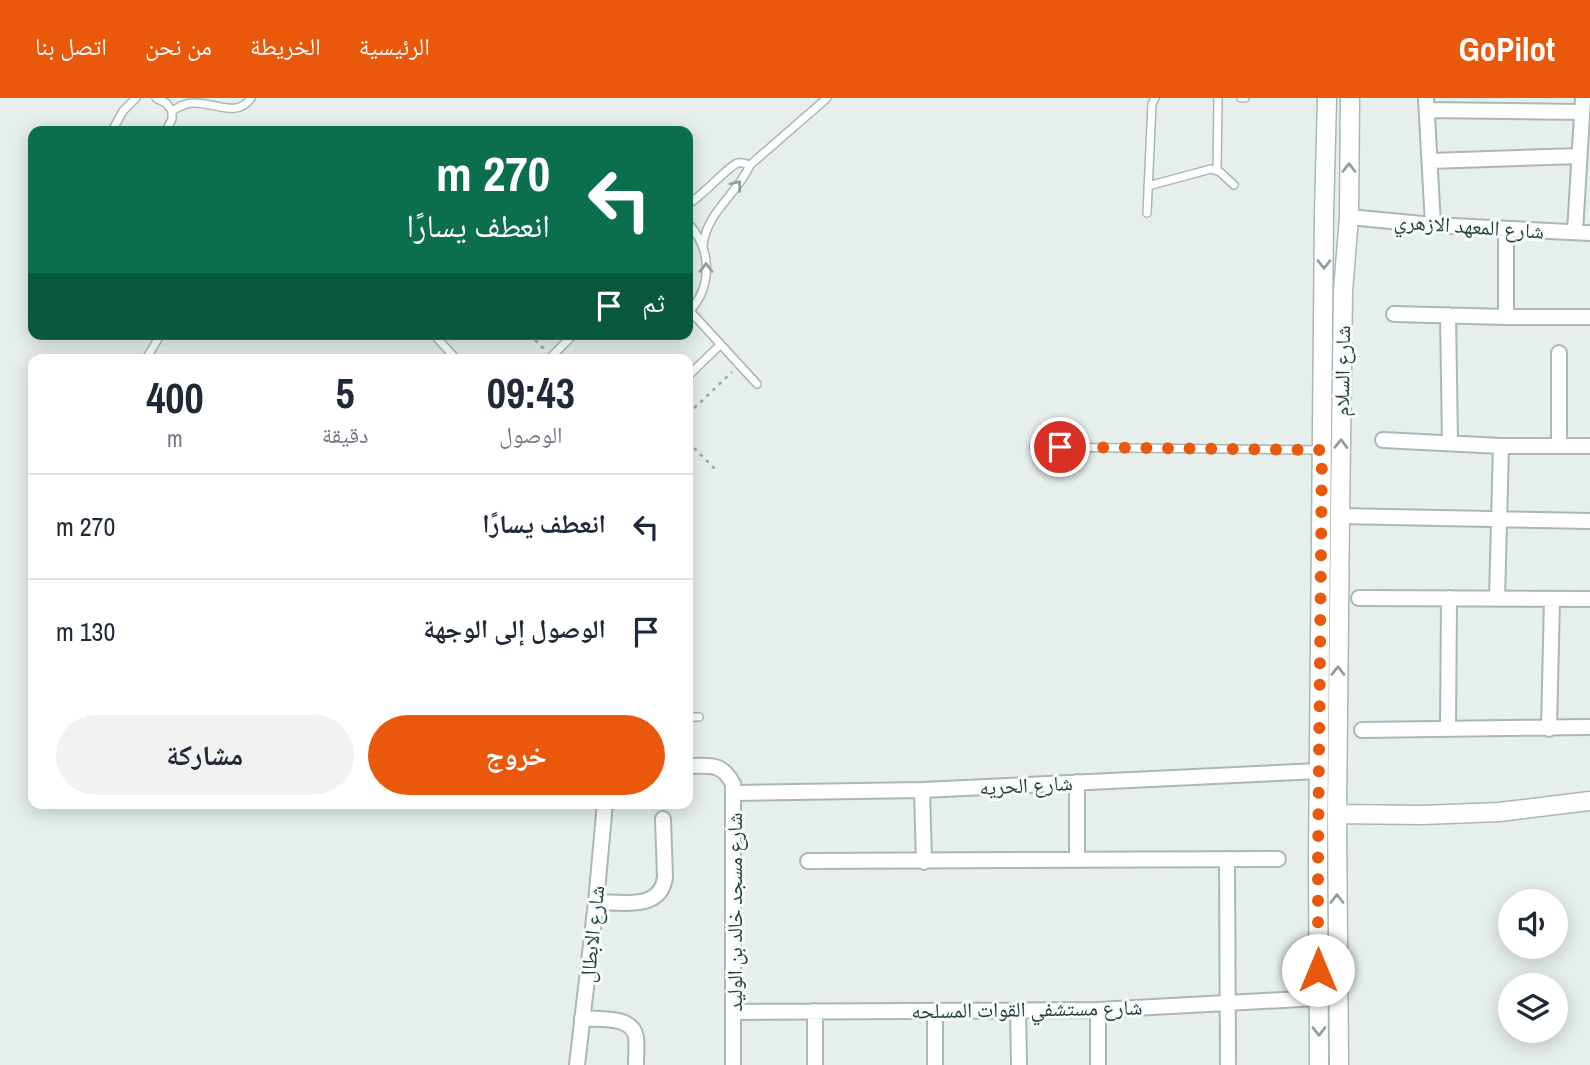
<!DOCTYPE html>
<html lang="ar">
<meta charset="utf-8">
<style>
:root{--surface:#fff;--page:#f2f2f3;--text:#1f2937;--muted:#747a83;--line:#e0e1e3;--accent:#ea580c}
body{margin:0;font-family:"Archivo Narrow","Noto Naskh Arabic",sans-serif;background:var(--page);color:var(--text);direction:rtl;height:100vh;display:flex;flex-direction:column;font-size:26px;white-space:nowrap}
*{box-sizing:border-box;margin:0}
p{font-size:23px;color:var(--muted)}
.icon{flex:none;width:38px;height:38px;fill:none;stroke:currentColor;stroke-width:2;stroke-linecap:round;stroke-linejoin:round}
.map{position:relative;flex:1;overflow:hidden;direction:ltr}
.sheet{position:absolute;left:28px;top:256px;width:665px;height:455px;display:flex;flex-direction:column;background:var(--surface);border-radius:14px;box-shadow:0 4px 18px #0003;direction:rtl}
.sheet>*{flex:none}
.hud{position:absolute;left:28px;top:28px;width:665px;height:214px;border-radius:14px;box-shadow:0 4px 18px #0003;direction:rtl;background:#0b6e4f;color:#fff;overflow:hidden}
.controls{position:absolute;left:1498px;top:791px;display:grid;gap:14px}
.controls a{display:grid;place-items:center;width:70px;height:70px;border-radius:50%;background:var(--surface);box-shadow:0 4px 18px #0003;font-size:35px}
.pin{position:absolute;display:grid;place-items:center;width:60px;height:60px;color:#fff;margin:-30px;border:4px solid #fff;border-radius:50%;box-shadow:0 2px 7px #0007}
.me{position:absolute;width:77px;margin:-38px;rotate:0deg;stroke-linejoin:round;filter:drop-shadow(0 0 5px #0008)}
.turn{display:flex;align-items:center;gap:24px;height:147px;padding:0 28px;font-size:32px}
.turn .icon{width:91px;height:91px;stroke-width:2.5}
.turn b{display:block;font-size:49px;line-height:60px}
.then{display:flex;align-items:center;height:66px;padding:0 28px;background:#0003;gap:14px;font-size:26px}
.eta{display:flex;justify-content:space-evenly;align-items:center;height:119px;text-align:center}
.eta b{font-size:42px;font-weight:800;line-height:49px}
.primary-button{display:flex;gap:14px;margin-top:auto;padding:14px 28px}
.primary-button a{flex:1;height:80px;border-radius:42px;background:var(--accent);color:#fff;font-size:28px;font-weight:800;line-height:80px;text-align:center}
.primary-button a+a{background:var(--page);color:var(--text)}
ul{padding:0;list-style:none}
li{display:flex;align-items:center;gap:21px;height:105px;padding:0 28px;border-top:2px solid var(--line)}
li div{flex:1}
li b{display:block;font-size:26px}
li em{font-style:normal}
header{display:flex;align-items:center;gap:42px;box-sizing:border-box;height:98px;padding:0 35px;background:var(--accent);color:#fff}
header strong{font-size:33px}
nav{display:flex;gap:38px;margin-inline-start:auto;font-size:24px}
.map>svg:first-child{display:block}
</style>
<header>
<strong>GoPilot</strong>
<nav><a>الرئيسية</a><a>الخريطة</a><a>من نحن</a><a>اتصل بنا</a></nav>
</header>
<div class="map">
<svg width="1590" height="967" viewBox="0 0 1590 967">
<rect width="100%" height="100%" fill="#e6efeb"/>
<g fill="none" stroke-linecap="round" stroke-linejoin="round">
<defs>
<path id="service" d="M156 0 166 5 172 13
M1241 0H1245
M112 33 123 13 136 0
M166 33 172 21V13C179 9 185 5 193 5 211 3 237 21 251 0
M1217 72 1218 0
M1148 88 1211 71 1220 74 1234 87
M688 106C702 99 729 67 738 65 743 64 745 66 750 67
M1147 115 1152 6 1155 0
M688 125C712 151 713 189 688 215
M703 148C706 114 737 97 750 67L827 0
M690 213 757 286
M437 240 456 261
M146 261 161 236
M549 261 574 236
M688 278 720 247
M1034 349 1322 352
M688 619H699"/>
<path id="minor" d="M1426 0 1433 127
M1428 12 1582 14
M1430 63 1579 58
M1349 119 1433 127 1590 135
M1506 131V219
M1575 134 1583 0
M1394 216 1506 219H1590
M1448 217 1450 345
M1559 255V348
M1383 342 1501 348H1590
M1340 418 1590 423
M1359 500 1590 501
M1497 501 1501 348
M1448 631 1449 500
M1549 631 1552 501
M1362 632 1590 629
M688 668C709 668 722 664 733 686V967
M922 692 924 764
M734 695 922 692 1319 673
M1077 761V684
M1227 761 1228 967
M808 763 1278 761
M596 804C622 804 661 813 665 779L663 721
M1018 912 1019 967
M815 913V967
M734 914 1098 912 1319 900
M582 920C599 922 632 917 636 939 637 948 636 958 636 967
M577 967 596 804 605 705
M935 967V913
M1098 967V912"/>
<path id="tertiary" d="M1337 716 1422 717 1499 714 1590 703
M1319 967 1318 760 1324 117 1327 0
M1339 967 1337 716 1340 418 1343 193 1349 119 1350 0"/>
</defs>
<!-- service casing -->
<use href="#service" stroke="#a8b8b2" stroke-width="10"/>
<!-- minor casing -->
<use href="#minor" stroke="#a8b8b2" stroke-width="18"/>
<!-- tertiary casing -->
<use href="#tertiary" stroke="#a8b8b2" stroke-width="21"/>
<!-- path -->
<path stroke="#86b3a5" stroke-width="2.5" stroke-dasharray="3.5 5" stroke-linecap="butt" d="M529 236 544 251
M688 316 732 274
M688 344 716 372"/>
<!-- service -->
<use href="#service" stroke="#fff" stroke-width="7"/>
<!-- minor -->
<use href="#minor" stroke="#fff" stroke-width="14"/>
<!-- tertiary -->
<use href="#tertiary" stroke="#fff" stroke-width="18"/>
</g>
<!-- one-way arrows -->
<defs><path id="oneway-chevron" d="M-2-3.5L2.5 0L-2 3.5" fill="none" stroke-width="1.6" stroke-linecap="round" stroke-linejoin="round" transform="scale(1.75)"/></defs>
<g stroke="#92a09c">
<use href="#oneway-chevron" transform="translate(1349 70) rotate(-90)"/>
<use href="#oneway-chevron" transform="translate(737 87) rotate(-52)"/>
<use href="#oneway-chevron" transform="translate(1324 166) rotate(90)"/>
<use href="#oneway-chevron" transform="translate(706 170) rotate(-90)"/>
<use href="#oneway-chevron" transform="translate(1341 346) rotate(-89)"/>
<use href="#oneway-chevron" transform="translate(1338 573) rotate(-89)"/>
<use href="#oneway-chevron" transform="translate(1337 801) rotate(-90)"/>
<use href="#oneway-chevron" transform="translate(1319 933) rotate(90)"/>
</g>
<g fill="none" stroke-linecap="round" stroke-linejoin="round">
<!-- route -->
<path stroke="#ea580c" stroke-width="12" stroke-dasharray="0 21.6" d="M1060 349 1322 352 1318 760V872"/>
</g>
<g text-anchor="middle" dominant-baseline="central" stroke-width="6" stroke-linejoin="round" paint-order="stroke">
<!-- street labels -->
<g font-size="21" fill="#24423a" stroke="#f7fbf9">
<text transform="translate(1469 128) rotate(4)">شارع المعهد الازهري</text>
<text transform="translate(1342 273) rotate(-89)">شارع السلام</text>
<text transform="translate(1026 687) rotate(-3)">شارع الحريه</text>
<text transform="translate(734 814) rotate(-90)">شارع مسجد خالد بن الوليد</text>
<text transform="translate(592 836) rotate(-84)">شارع الابطال</text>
<text transform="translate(1027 911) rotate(-1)">شارع مستشفي القوات المسلحه</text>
</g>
</g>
</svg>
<div class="controls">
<a><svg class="icon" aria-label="sound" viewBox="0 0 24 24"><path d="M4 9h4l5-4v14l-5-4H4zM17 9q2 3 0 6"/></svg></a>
<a><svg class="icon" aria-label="layers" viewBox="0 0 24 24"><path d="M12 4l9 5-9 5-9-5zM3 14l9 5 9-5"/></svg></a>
</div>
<div class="pin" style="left:1060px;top:349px;background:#d93025"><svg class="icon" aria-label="arrive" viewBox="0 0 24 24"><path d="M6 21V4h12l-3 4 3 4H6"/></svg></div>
<svg class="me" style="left:1318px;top:872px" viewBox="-20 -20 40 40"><circle r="19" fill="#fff"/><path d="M0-13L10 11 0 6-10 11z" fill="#ea580c"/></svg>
<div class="hud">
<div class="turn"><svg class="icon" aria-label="left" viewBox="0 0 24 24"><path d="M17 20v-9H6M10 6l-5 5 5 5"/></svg><div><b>270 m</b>انعطف يسارًا</div></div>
<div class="then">ثم<svg class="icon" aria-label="arrive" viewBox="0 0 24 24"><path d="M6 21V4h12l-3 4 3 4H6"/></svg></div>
</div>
<section class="sheet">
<div class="eta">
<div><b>09:43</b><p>الوصول</p></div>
<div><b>5</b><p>دقيقة</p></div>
<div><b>400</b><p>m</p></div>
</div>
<ul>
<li><svg class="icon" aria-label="left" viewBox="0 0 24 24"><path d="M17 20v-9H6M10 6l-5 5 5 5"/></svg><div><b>انعطف يسارًا</b></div><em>270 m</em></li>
<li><svg class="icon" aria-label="arrive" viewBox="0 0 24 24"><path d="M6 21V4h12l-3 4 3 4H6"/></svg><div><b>الوصول إلى الوجهة</b></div><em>130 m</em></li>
</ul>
<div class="primary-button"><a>خروج</a><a>مشاركة</a></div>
</section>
</div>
